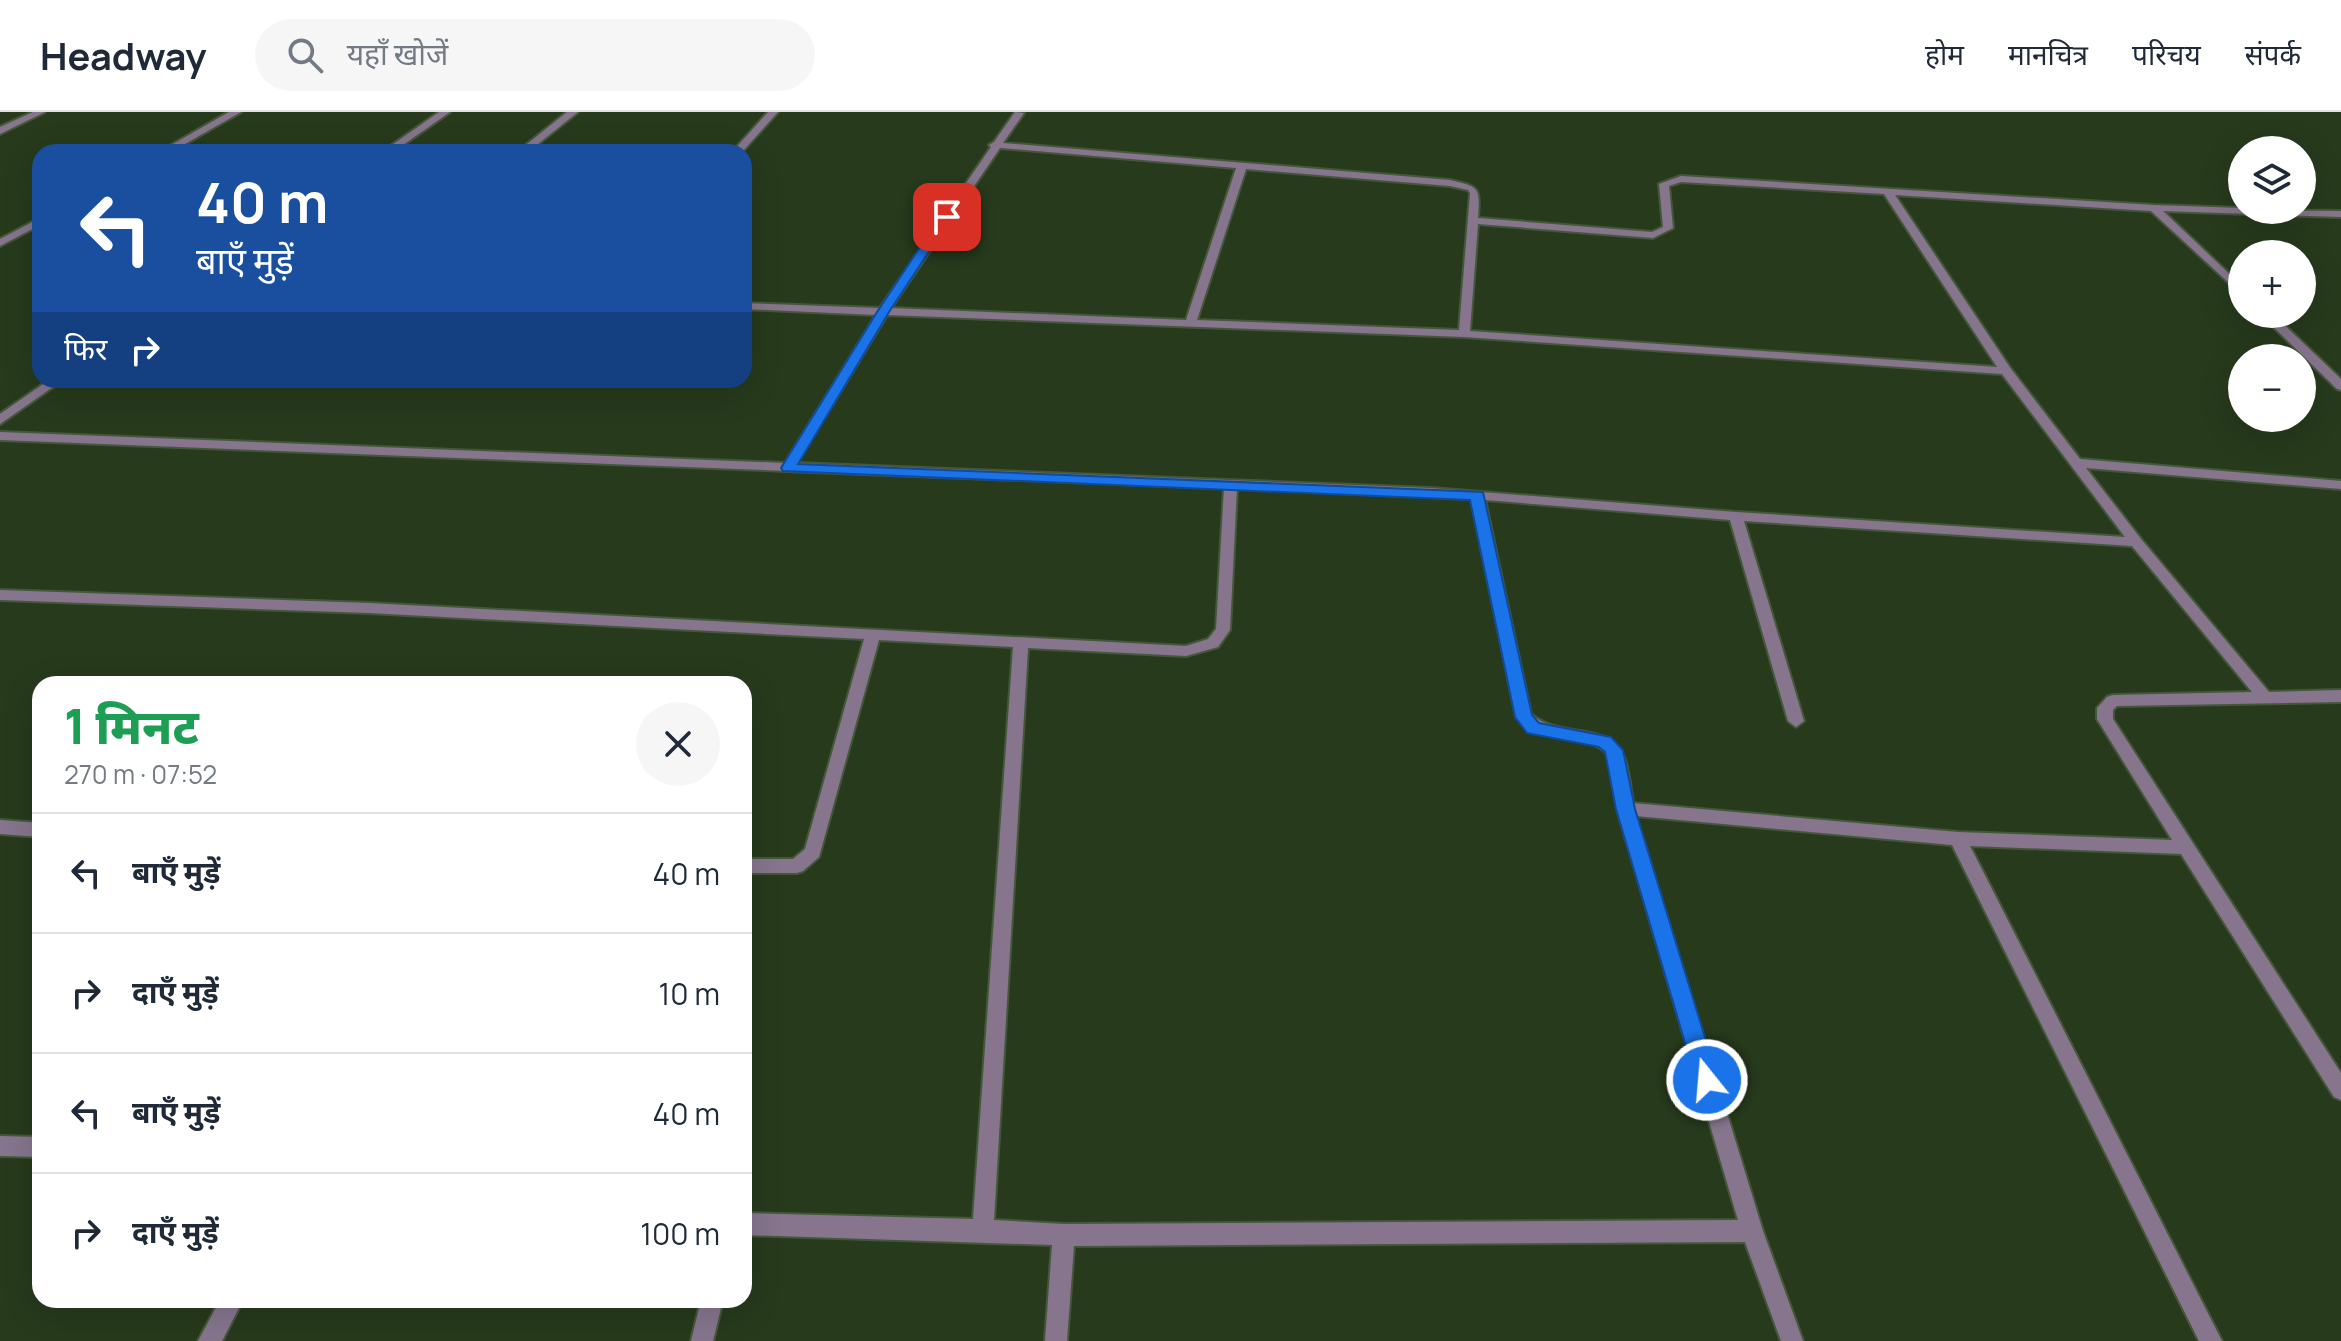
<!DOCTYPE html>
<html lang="hi">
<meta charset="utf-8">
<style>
:root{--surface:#fff;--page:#f6f6f7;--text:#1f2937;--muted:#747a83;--line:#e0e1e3}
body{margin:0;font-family:Manrope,"Noto Sans Devanagari",sans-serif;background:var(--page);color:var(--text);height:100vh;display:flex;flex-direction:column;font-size:30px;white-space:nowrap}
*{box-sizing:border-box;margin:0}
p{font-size:26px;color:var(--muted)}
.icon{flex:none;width:44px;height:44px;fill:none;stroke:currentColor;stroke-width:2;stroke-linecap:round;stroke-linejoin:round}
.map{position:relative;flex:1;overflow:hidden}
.details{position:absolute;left:32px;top:564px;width:720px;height:632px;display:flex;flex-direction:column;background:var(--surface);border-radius:24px;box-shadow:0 8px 32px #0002}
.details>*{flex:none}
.hud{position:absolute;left:32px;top:32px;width:720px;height:244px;border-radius:24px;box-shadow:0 8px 32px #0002;background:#1a4fa0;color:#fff;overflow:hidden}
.controls{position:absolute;left:2228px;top:24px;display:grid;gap:16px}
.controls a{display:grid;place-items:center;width:88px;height:88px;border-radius:50%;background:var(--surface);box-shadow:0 8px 32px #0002;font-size:40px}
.pin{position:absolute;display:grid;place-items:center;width:68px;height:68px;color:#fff;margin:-34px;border-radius:16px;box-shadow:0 4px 12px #0006}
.me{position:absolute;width:88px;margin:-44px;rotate:343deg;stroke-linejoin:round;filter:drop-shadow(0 0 6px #0008)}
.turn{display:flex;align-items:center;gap:28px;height:168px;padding:0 32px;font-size:36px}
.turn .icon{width:104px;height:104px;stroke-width:2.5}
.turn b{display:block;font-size:56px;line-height:68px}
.then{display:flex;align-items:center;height:76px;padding:0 32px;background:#0003;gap:16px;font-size:30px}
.round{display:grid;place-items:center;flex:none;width:84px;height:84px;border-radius:42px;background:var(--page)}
.headline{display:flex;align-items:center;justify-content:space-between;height:136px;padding:0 32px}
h1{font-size:48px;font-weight:800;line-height:60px;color:#1e9e55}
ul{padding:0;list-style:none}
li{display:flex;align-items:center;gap:24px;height:120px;padding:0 32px;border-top:2px solid var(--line)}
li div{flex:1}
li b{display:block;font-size:30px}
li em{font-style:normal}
header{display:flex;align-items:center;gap:48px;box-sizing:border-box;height:112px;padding:0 40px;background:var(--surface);border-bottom:2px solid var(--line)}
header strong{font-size:38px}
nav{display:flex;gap:44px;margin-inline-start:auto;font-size:28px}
.search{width:560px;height:72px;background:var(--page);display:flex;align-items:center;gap:20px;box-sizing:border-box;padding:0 28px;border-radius:44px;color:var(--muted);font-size:30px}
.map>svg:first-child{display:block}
</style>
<header>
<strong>Headway</strong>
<div class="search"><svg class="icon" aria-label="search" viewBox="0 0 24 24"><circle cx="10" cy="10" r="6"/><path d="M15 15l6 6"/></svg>यहाँ खोजें</div>
<nav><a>होम</a><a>मानचित्र</a><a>परिचय</a><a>संपर्क</a></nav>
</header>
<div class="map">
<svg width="2341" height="1229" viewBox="0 0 2341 1229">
<rect width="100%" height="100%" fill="#273a1c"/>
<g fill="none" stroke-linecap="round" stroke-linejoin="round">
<defs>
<path id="minor" d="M33 0H45L0 22V15Z
M229 0H241L171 40H159Z
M439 0H450L393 40H382Z
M567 0H578L528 40H517Z
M768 0H778L742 40H732Z
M1015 0 1024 1 1003 31 1450 68C1480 75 1480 75 1478 106L1652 120 1663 115 1659 72 1681 64 2154 93 2242 96V98L2341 99V105L2163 99 2242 174V183L2151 99 1895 83 2011 257 2080 347 2341 369V377L2086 356 2141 427 2269 580 2341 578V590L2117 594 2113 598V607L2341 961V988L2334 985 2181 742 1970 734 2222 1229H2199L1952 733 1636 704 1763 1119 1803 1229H1781L1745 1130 1074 1134 1067 1229H1045L1052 1133 744 1123V1101L973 1107 1013 535 879 528 819 745 803 759 797 761H744V747H793L805 737 864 527 369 501 0 488V478L369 491 1186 534 1208 527 1216 517 1224 376 0 328V320L785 351 876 203 744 197V191L880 196 991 35 989 33 994 30ZM1000 36 1236 56 1186 208 891 196ZM1246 57 1450 74 1468 78 1470 81 1459 218 1197 208ZM1681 70 1884 82 1997 255 1470 219 1478 112 1653 126 1673 116 1669 74ZM887 203 1464 225 2002 262 2125 425 1736 400 1431 376 797 351ZM1237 376 1471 387 1516 605C1539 636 1587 618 1607 642L1617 697 1738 1108 1064 1112 994 1108 1028 536 1186 544 1218 535 1230 518ZM1485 388 1730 408 1788 609 1796 615 1804 609 1744 409 2132 434 2252 580 2113 583 2107 585 2097 596V607L2172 728 1958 720 1633 691C1625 641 1628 625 1573 618 1557 615 1544 613 1531 602Z
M40 106V113L0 134V127Z
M2260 202H2273L2341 267V278L2337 277Z
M49 268H63L0 312V302Z
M0 708 40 711V725L0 722Z
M0 1024 40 1025V1045L0 1044Z
M220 1188H243L222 1229H198Z
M701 1188H723L713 1229H691Z"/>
</defs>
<!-- minor casing -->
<use href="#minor" stroke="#45573b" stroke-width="4"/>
<!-- minor -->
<use href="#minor" fill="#86758d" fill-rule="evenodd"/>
</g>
<!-- route -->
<path fill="#1a73e8" stroke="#114b97" stroke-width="2" d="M942 102 952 105 889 200 798 352 1483 380 1532 603 1539 611 1611 625 1623 638 1635 697 1718 968 1715 975 1707 978 1699 975 1696 968 1616 697 1605 640 1599 635 1527 621 1515 605 1470 388 783 359 781 356 877 200Z"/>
</svg>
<div class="controls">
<a><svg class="icon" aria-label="layers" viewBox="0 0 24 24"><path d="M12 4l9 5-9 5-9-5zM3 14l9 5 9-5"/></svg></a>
<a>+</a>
<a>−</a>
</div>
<div class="pin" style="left:947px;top:105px;background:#d93025"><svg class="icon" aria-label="arrive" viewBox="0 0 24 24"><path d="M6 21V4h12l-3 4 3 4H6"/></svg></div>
<svg class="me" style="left:1707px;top:968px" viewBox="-20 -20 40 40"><circle r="17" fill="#1a73e8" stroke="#fff" stroke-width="3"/><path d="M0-11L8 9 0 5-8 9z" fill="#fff"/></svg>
<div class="hud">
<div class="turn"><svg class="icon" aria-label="left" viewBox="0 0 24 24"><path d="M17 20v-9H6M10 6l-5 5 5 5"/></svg><div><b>40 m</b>बाएँ मुड़ें</div></div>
<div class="then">फिर<svg class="icon" aria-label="right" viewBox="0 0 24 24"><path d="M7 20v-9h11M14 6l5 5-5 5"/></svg></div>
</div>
<section class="details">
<div class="headline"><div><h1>1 मिनट</h1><p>270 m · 07:52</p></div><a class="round"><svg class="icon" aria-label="close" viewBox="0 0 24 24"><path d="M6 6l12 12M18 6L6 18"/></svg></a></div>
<ul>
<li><svg class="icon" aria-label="left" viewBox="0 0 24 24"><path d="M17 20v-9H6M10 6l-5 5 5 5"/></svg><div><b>बाएँ मुड़ें</b></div><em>40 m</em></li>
<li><svg class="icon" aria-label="right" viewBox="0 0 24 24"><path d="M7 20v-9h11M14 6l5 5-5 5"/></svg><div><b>दाएँ मुड़ें</b></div><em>10 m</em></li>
<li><svg class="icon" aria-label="left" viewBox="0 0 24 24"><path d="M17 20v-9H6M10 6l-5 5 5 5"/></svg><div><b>बाएँ मुड़ें</b></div><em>40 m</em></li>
<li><svg class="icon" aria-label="right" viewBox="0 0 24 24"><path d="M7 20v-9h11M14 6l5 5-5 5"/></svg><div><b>दाएँ मुड़ें</b></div><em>100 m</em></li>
</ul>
</section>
</div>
